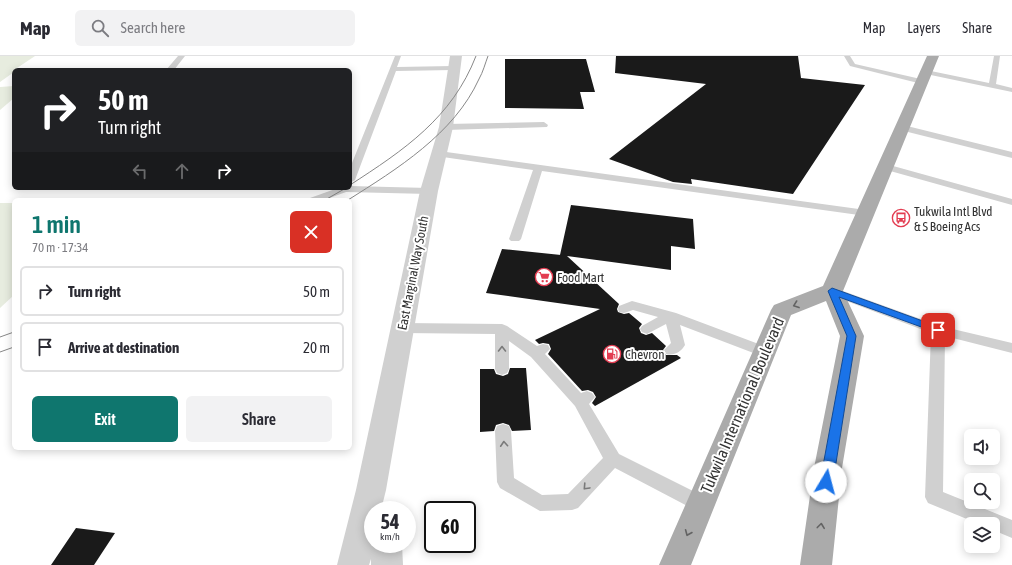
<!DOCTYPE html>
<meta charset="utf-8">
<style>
:root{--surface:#fff;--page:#f2f2f3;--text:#2b2b33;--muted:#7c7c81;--line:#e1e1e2;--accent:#0f766e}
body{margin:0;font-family:"Asap Condensed",sans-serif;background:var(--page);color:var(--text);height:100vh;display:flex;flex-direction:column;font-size:15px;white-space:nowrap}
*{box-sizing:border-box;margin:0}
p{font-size:13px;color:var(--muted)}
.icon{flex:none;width:22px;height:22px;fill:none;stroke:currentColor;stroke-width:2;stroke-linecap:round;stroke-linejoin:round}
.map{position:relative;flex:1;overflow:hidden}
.details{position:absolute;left:12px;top:142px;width:340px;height:252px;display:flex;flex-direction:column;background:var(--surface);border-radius:6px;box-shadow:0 2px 10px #0003}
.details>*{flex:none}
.guide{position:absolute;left:12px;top:12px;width:340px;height:122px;border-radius:6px;box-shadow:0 2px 10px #0003;background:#202124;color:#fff;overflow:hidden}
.buttons{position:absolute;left:964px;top:373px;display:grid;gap:8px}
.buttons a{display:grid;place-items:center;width:36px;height:36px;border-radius:6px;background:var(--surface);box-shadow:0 2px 10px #0003;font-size:20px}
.speed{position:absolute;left:364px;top:445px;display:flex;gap:8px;font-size:20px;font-weight:700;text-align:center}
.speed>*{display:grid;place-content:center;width:52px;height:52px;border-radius:50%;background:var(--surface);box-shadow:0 2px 10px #0003;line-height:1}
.speed small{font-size:10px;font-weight:400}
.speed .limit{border:2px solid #111;border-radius:6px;background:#fff;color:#111}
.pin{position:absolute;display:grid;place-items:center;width:34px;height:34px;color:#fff;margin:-17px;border-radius:8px;box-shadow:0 2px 6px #0006}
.me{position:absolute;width:44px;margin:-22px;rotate:8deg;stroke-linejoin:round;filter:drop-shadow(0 0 3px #0008)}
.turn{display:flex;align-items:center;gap:14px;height:84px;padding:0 20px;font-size:18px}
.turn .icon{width:52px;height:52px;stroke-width:2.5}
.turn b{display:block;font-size:28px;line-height:34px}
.lanes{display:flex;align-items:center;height:38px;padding:0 20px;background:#0003;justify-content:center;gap:20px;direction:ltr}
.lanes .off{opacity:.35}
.round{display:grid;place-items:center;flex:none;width:42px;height:42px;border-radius:6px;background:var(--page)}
.head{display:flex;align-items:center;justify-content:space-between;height:68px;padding:0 20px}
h1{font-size:24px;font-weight:600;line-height:30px;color:var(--accent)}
.action{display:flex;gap:8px;margin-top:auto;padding:8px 20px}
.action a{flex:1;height:46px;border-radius:6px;background:var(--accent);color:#fff;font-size:16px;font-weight:600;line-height:46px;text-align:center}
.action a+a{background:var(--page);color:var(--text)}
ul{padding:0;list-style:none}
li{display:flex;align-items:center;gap:12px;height:50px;margin:0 8px 6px;padding:0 12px;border:2px solid var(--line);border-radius:6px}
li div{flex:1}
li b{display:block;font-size:15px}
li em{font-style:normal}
header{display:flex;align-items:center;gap:24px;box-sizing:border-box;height:56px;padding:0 20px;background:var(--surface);border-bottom:1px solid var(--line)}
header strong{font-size:19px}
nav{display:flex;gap:22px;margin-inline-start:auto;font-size:14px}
.search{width:280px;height:36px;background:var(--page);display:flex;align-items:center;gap:10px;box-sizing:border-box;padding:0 14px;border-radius:6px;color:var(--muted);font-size:15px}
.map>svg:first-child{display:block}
</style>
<header>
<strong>Map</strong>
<div class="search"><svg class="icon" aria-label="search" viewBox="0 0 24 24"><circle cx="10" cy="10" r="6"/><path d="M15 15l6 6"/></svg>Search here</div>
<nav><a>Map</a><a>Layers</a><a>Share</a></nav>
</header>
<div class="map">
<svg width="1012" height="509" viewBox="0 0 1012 509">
<rect width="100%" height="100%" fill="#fff"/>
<!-- green -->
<path fill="#e7ecdf" d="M0 0H35L14 14V16L0 26Z
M14 30V42L0 54V31Z
M0 147H14V239L0 252Z"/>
<!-- building -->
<path fill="#1a1a1a" d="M616 0H798L801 22 865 29 793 138 691 123 692 128 673 126 609 103 706 28 615 17Z
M505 3H586L595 36H580L584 53 505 52Z
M571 149 693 163 695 193 671 190V214L567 200 619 248 617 253 618 256 624 258 629 257 642 268 639 272 641 277 646 279 652 277 666 290 663 294 666 299H677L681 302 595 350 592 347 596 341 593 336 588 334 582 335 548 298 551 293 549 288 543 287 539 288 535 284 600 253 486 237 502 193 561 199H560Z
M510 312H526L531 374 512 375 509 369 503 367 496 369 494 375 480 376V313H494L496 318 503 320 508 318Z
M76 472 115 477 94 509H51Z"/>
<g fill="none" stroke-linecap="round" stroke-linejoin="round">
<!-- service -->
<path fill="#d0d0d0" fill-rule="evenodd" d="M178 0H185L174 14H166Z
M395 0H401L397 11 453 10 457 12 453 14 396 15 355 124 350 127V112Z
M844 0H850L855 8 925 24 926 26 922 28 850 10Z
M994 0H1000L996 28 1012 32V36L926 18 922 16 926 14 989 27Z
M544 66 548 69 547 71 446 74 442 71 446 68Z
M903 69 1012 96V102L900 74 899 72 900 70Z
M439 95 866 154 871 157 866 160 542 115 521 183 519 185H511L509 183 533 114 436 100 434 98 436 96Z
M886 108 1012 143V149L883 113 881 111 883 109Z
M350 130 429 132 434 135 429 138 346 136 324 144H309L310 142 338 132H350Z
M832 231 940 270 1012 287V297L945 280 943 436 1012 464V482L993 474V468H979L928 447 925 441 931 277 828 238 826 235 828 232Z
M632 245 676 257 769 292 771 296 769 300 764 301 680 269 685 289C681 296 674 300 666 298L664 294 671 287 666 268 647 278 642 276 640 273 642 270 658 261 633 254 624 257 619 256 618 253 619 250Z
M403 267 502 268 507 270 537 290 543 288 548 289 550 293 545 298 581 337 587 335 592 337 595 341 589 348 619 398 707 442 710 448 707 454 701 456 695 454 615 412 578 452 572 454 540 455 500 432 497 426 495 375 497 370 503 368 509 370 511 375 514 422 542 439 568 438 603 402 575 350 531 301 509 285V313L507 317 502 319 497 317 495 313V278L403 277 398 275 396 272 398 269Z"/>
<!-- tertiary -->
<path fill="#d0d0d0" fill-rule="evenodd" d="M450 0H462L453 71 438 135 386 434 381 454H373V488H402L403 509H371V503L369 509H337L356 434 420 135 439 71Z"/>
<!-- primary -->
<path fill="#ababab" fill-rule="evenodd" d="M927 0H939L843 235 864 280 842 412 832 509H800L814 412 840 280 826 245 791 259 691 509H659L771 254 774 249 823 230Z"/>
<!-- tram -->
<path stroke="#888" stroke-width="1" d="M350 129C404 94 452 62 476 0
M325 144 346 132
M348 144C397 113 454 78 479 23 483 16 485 8 488 0
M0 281 14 276
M0 296 14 291"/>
</g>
<!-- one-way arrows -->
<defs><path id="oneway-chevron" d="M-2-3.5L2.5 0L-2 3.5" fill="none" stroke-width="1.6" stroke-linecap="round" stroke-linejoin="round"/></defs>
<g stroke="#636363">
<use href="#oneway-chevron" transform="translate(796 249) rotate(160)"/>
<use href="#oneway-chevron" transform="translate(821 470) rotate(-83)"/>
<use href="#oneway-chevron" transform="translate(688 477) rotate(113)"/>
</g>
<g stroke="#7a7a7a">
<use href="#oneway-chevron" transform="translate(502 293) rotate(-90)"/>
<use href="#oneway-chevron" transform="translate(504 388) rotate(-94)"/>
<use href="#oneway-chevron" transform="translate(586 431) rotate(133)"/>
</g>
<!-- route -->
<path fill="#1a73e8" stroke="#114b97" d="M832 232 942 272 943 274 938 277 935 276 839 241 856 280 833 426 831 430 826 432 822 430 820 426 847 280 828 235Z"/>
<!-- icons -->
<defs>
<symbol id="bus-ring" viewBox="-11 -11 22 22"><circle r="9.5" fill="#fff" stroke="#e33c51" stroke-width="1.5"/><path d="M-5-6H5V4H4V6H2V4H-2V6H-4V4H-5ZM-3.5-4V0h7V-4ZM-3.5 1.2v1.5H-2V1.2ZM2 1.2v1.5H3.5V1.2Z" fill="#e33c51"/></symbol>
<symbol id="supermarket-ring" viewBox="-11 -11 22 22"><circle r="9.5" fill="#fff" stroke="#e33c51" stroke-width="1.5"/><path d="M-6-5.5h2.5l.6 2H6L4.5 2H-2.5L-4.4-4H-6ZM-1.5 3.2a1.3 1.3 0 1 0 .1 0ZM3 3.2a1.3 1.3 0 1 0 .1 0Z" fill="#e33c51"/></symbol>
<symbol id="fuel-ring" viewBox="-11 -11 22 22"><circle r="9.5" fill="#fff" stroke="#e33c51" stroke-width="1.5"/><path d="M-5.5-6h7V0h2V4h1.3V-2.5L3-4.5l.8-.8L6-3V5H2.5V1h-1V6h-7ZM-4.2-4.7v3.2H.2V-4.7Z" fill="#e33c51"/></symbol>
</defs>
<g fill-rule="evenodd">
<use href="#bus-ring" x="891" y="152" width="20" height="20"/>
<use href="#supermarket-ring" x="534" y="211" width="20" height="20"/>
<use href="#fuel-ring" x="602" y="288" width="20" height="20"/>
</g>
<g text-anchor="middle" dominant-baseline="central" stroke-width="4" stroke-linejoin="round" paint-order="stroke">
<!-- poi labels -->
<g font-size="13" fill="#333" stroke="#fff" text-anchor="start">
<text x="914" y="155">Tukwila Intl Blvd<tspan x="914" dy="15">&amp; S Boeing Acs</tspan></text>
<text x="557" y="221">Food Mart</text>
<text x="625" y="298">Chevron</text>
</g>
<!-- street labels -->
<g font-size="13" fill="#333" stroke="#fff">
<text transform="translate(413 217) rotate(-79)">East Marginal Way South</text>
</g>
<!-- near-street labels -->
<g font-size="16" fill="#333" stroke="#fff">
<text transform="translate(742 349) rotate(-67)">Tukwila International Boulevard</text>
</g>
</g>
</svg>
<div class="buttons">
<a><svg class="icon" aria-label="sound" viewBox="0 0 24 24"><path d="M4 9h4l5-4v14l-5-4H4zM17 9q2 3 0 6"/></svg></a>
<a><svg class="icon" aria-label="search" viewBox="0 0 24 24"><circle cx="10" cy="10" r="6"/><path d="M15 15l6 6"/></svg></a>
<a><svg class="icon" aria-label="layers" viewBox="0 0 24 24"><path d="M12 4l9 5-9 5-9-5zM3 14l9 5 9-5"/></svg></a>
</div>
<div class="speed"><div>54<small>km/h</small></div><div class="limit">60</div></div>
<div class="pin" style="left:938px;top:274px;background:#d93025"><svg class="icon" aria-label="arrive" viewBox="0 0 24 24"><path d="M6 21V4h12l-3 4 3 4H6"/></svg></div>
<svg class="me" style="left:826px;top:426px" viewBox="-20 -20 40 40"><circle r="19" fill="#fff"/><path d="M0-13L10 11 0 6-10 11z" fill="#1a73e8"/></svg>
<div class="guide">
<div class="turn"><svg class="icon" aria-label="right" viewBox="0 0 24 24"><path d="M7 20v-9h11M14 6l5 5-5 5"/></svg><div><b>50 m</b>Turn right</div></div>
<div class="lanes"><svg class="icon off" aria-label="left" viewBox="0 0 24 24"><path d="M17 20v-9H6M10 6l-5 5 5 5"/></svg><svg class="icon off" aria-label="ahead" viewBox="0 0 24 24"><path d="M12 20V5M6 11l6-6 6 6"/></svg><svg class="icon" aria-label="right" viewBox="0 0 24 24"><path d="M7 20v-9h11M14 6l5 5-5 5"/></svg></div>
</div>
<section class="details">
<div class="head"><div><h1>1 min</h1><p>70 m · 17:34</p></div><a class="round" style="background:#d93025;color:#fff"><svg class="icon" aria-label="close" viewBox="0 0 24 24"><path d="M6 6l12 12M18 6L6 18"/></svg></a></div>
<ul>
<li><svg class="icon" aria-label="right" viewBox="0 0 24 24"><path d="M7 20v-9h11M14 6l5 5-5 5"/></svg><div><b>Turn right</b></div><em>50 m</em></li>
<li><svg class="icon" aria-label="arrive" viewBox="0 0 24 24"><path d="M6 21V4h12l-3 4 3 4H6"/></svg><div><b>Arrive at destination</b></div><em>20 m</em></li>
</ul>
<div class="action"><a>Exit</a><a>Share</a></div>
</section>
</div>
